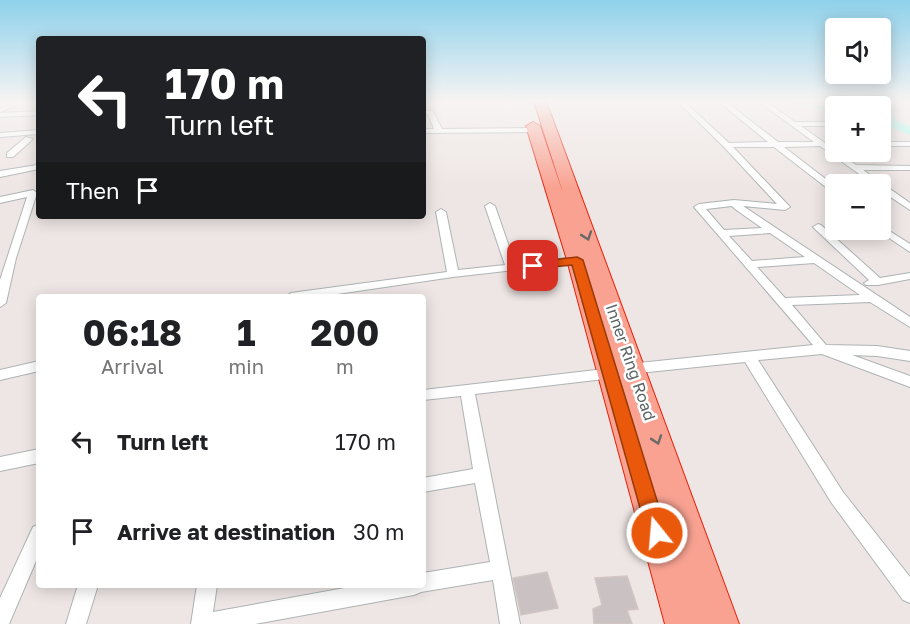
<!DOCTYPE html>
<meta charset="utf-8">
<style>
:root{--surface:#fff;--page:#f6f6f6;--text:#202124;--muted:#757577}
body{margin:0;font-family:"Golos Text",sans-serif;background:var(--page);color:var(--text);height:100vh;display:flex;flex-direction:column;font-size:22px;white-space:nowrap}
*{box-sizing:border-box;margin:0}
p{font-size:20px;color:var(--muted)}
.icon{flex:none;width:33px;height:33px;fill:none;stroke:currentColor;stroke-width:2;stroke-linecap:round;stroke-linejoin:round}
.map{position:relative;flex:1;overflow:hidden}
.sheet{position:absolute;left:36px;top:294px;width:390px;height:294px;display:flex;flex-direction:column;background:var(--surface);border-radius:6px;box-shadow:0 3px 15px #0003}
.sheet>*{flex:none}
.banner{position:absolute;left:36px;top:36px;width:390px;height:183px;border-radius:6px;box-shadow:0 3px 15px #0003;background:#202124;color:#fff;overflow:hidden}
.buttons{position:absolute;left:825px;top:18px;display:grid;gap:12px}
.buttons a{display:grid;place-items:center;width:66px;height:66px;border-radius:6px;background:var(--surface);box-shadow:0 3px 15px #0003;font-size:30px}
.pin{position:absolute;display:grid;place-items:center;width:51px;height:51px;color:#fff;margin:-26px;border-radius:12px;box-shadow:0 3px 9px #0006}
.me{position:absolute;width:66px;margin:-33px;rotate:343deg;stroke-linejoin:round;filter:drop-shadow(0 0 4px #0008)}
.turn{display:flex;align-items:center;gap:21px;height:126px;padding:0 30px;font-size:27px}
.turn .icon{width:78px;height:78px;stroke-width:2.5}
.turn b{display:block;font-size:42px;line-height:51px}
.then{display:flex;align-items:center;height:57px;padding:0 30px;background:#0003;gap:12px;font-size:22px}
.eta{display:flex;justify-content:space-evenly;align-items:center;height:102px;text-align:center}
.eta b{font-size:36px;font-weight:700;line-height:42px}
ul{padding:0;list-style:none}
li{display:flex;align-items:center;gap:18px;height:90px;padding:0 30px}
li div{flex:1}
li b{display:block;font-size:22px}
li em{font-style:normal}
.map>svg:first-child{display:block}
</style>
<div class="map">
<svg width="910" height="624" viewBox="0 0 910 624">
<rect width="100%" height="100%" fill="#eee6e4"/>
<g fill="none" stroke-linecap="round" stroke-linejoin="round">
<!-- stream -->
<path stroke="#a7fcf0" stroke-width="2" d="M883 101 892 110 889 114 898 121 893 123"/>
<!-- river -->
<path fill="#a7fcf0" fill-rule="evenodd" d="M778 101H804L836 106V113Z
M880 114 910 126V135L880 123Z"/>
</g>
<!-- building -->
<path fill="#cac2c2" stroke="#d3c5c3" stroke-width="1.5" d="M547 572 558 608 521 615 513 578Z
M627 576 638 609 627 610 632 624H594L593 609 602 605 595 578Z"/>
<g fill="none" stroke-linecap="round" stroke-linejoin="round">
<defs>
<path id="street" d="M18 101H27L0 112V108Z
M677 101H684L729 143 768 142 718 101H725L778 142H814L758 101H765L795 122H836V126H801L856 165 910 166V170H863L910 203V210L880 190V184H873L820 146 784 147 836 187V195L774 147H733L790 207 785 210 743 206 910 317V327L870 302 792 305 826 345 877 346 910 351V361L877 356 852 355 910 376V387L822 354 758 360 843 492 910 577V603L903 600 831 502 745 362 629 374 624 373 622 369 624 365 629 364 813 345 694 207 699 204 734 200 777 204 724 147ZM732 206 735 209 762 228 724 230 706 209ZM770 233 805 257 752 261 729 236ZM814 263 860 295 785 298 757 267Z
M827 101H836L840 104 837 106Z
M423 110 433 111 442 129 534 128 538 130 534 132 423 133V129H434L428 114H423Z
M39 111V115L0 117V113Z
M39 130V134L0 137V133Z
M26 137 33 139 13 157H7V153Z
M880 142H910V146H880Z
M37 165H39V169L0 177V171Z
M33 190 37 193 16 258 6 303 0 307V280L27 197 0 203V197Z
M490 203 495 206 515 264 577 257 582 260 577 263 453 277 317 297H285L291 293 447 272 436 212 441 209 446 212 458 270 505 265 485 206Z
M818 224 821 225 880 278 910 273V279L878 285H866L864 283 869 280 815 229 813 227Z
M880 225 910 244V252L877 230H880Z
M39 361V371L0 380V370Z
M613 368 618 369 620 373 618 377 613 378 475 394 520 624H500L493 580 421 592 414 595 255 624H191L197 585H217L213 612 361 585H423V573L490 562 475 483 423 492V478L473 469 461 396 423 400V390Z
M39 449V463L0 471V457Z
M39 524V554L9 624H0V598L33 527Z
M78 585H98L86 624H66Z"/>
<path id="highway" d="M534 101H546L739 624H665L567 260 526 126 533 122 540 126 563 193Z"/>
</defs>
<!-- street casing -->
<use href="#street" stroke="#adb3b4" stroke-width="2"/>
<!-- highway casing -->
<use href="#highway" stroke="#ea2109" stroke-width="2"/>
<!-- street -->
<use href="#street" fill="#fff" fill-rule="evenodd"/>
<!-- highway -->
<use href="#highway" fill="#f9a291" fill-rule="evenodd"/>
</g>
<!-- one-way arrows -->
<defs><path id="oneway-chevron" d="M-2-3.5L2.5 0L-2 3.5" fill="none" stroke-width="1.6" stroke-linecap="round" stroke-linejoin="round" transform="scale(1.5)"/></defs>
<g stroke="#6c6a68">
<use href="#oneway-chevron" transform="translate(587 236) rotate(71)"/>
<use href="#oneway-chevron" transform="translate(657 440) rotate(71)"/>
</g>
<!-- sky -->
<linearGradient id="sky" x2="0" y2="1"><stop stop-color="#8ed1eb"/><stop offset="0.54" stop-color="#f7f4f3"/><stop offset="1" stop-color="#f7f4f3" stop-opacity="0"/></linearGradient>
<rect width="910" height="188" fill="url(#sky)"/>
<!-- route -->
<path fill="#ea580c" stroke="#983908" stroke-width="1.5" d="M577 257 583 260 667 533 664 540 657 543 650 540 647 533 572 265 533 269 527 266 533 262Z"/>
<g text-anchor="middle" dominant-baseline="central" stroke-width="5" stroke-linejoin="round" paint-order="stroke">
<!-- street labels -->
<g font-size="16" fill="#5c6464" stroke="#fff">
<text transform="translate(631 362) rotate(71)">Inner Ring Road</text>
</g>
</g>
</svg>
<div class="buttons">
<a><svg class="icon" aria-label="sound" viewBox="0 0 24 24"><path d="M4 9h4l5-4v14l-5-4H4zM17 9q2 3 0 6"/></svg></a>
<a>+</a>
<a>−</a>
</div>
<div class="pin" style="left:533px;top:266px;background:#d93025"><svg class="icon" aria-label="arrive" viewBox="0 0 24 24"><path d="M6 21V4h12l-3 4 3 4H6"/></svg></div>
<svg class="me" style="left:657px;top:533px" viewBox="-20 -20 40 40"><circle r="17" fill="#ea580c" stroke="#fff" stroke-width="3"/><path d="M0-11L8 9 0 5-8 9z" fill="#fff"/></svg>
<div class="banner">
<div class="turn"><svg class="icon" aria-label="left" viewBox="0 0 24 24"><path d="M17 20v-9H6M10 6l-5 5 5 5"/></svg><div><b>170 m</b>Turn left</div></div>
<div class="then">Then<svg class="icon" aria-label="arrive" viewBox="0 0 24 24"><path d="M6 21V4h12l-3 4 3 4H6"/></svg></div>
</div>
<section class="sheet">
<div class="eta">
<div><b>06:18</b><p>Arrival</p></div>
<div><b>1</b><p>min</p></div>
<div><b>200</b><p>m</p></div>
</div>
<ul>
<li><svg class="icon" aria-label="left" viewBox="0 0 24 24"><path d="M17 20v-9H6M10 6l-5 5 5 5"/></svg><div><b>Turn left</b></div><em>170 m</em></li>
<li><svg class="icon" aria-label="arrive" viewBox="0 0 24 24"><path d="M6 21V4h12l-3 4 3 4H6"/></svg><div><b>Arrive at destination</b></div><em>30 m</em></li>
</ul>
</section>
</div>
